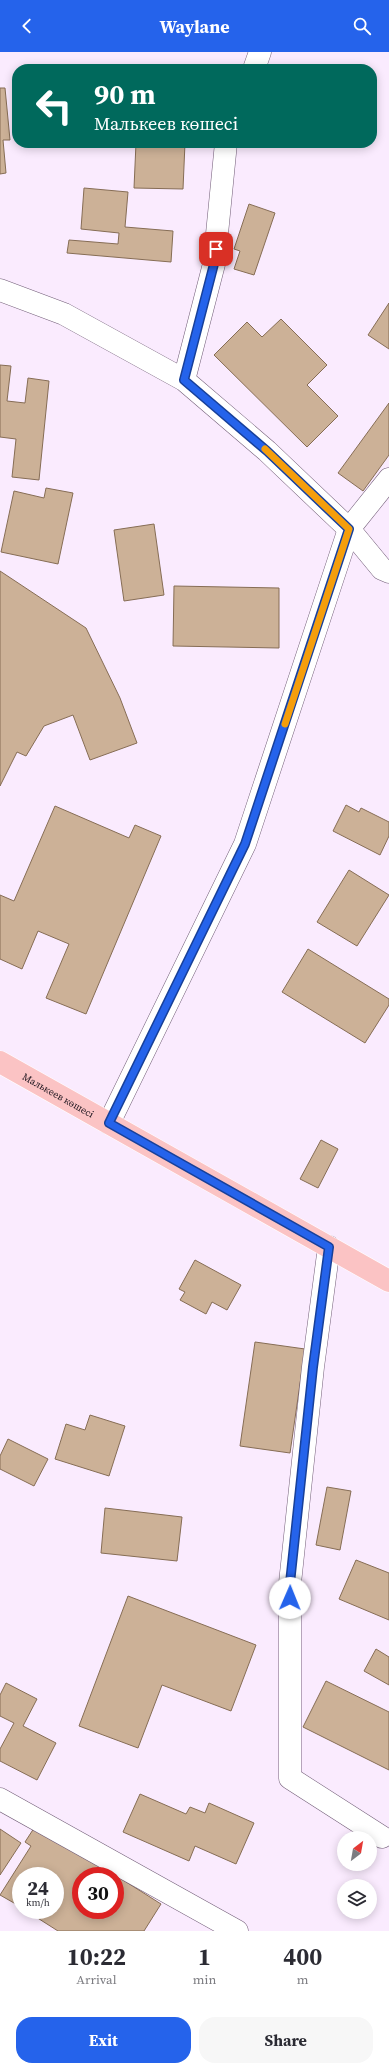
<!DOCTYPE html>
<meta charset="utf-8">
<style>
:root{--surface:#fff;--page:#f7f7f7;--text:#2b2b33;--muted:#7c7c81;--accent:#2563eb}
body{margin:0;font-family:"Source Serif 4",serif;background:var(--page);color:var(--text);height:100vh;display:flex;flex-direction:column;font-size:15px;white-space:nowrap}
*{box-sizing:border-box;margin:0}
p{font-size:13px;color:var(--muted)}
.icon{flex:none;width:22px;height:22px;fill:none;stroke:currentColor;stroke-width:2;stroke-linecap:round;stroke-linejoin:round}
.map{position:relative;height:1879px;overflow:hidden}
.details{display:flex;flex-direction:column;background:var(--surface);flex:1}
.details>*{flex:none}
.top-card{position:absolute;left:12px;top:12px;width:365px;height:84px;border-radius:16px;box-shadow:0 2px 10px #0003;background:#00695c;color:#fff;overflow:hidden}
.needle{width:26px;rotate:31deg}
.controls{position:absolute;left:337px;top:1779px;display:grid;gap:8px}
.controls a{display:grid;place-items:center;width:40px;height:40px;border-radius:50%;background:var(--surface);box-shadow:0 2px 10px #0003;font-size:20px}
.speed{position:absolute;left:12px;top:1815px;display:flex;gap:8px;font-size:20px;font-weight:700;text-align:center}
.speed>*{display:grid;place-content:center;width:52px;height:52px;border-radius:50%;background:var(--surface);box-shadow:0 2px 10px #0003;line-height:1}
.speed small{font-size:10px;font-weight:400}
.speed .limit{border:6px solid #d22;background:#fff;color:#111}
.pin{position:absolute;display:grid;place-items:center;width:34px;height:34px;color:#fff;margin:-17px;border-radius:8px;box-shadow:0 2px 6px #0006}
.me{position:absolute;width:44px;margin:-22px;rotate:1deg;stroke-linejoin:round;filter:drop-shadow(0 0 3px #0008)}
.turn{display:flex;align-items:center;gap:14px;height:84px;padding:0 16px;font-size:18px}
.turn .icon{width:52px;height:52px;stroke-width:2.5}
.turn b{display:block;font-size:28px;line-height:34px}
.eta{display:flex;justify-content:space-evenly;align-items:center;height:68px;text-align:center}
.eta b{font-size:24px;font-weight:700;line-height:28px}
.action{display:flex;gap:8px;margin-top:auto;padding:8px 16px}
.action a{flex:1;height:46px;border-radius:16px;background:var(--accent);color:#fff;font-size:16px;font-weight:700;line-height:46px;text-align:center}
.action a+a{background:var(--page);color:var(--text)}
header{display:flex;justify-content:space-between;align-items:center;height:52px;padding:0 16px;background:var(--accent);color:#fff;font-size:18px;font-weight:700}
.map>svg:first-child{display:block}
</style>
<header><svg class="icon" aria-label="back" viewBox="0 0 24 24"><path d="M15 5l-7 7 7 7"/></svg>Waylane<svg class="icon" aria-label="search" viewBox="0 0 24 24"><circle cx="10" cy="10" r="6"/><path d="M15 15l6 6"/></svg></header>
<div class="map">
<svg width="389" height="1879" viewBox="0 0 389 1879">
<rect width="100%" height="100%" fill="#faebfe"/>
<!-- building -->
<path fill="#ccb197" stroke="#866d55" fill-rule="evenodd" d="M0 36H5L10 88H3L6 121 0 122Z
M136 91H185L183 137 134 136Z
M84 136 128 140 125 175 173 179 171 210 67 201 69 188 118 192 119 181 81 177Z
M249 152 275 161 254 223 234 217 240 199 234 197Z
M389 251V297L368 283Z
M281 267 327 313 307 333 338 364 307 395 214 303 247 270 262 285Z
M0 313 11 314 7 349 25 351 28 326 49 329 39 428 12 425 16 387 0 385Z
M389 351V403L363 439 338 421Z
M46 436 73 441 58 512 1 500 14 439 44 446Z
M154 472 164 543 124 549 114 478Z
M0 519 86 576 120 646 137 691 90 708 73 663 44 674 26 704 17 700 0 734Z
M174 534 279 536V596L173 594Z
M346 753 359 760 361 756 389 770V784L380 803 333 779Z
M55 754 129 786 135 773 161 784 86 962 46 946 69 892 38 879 22 917 0 907V843L14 849Z
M349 818 389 843 357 894 317 870Z
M308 897 389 947V953L365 991 282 940Z
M321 1088 338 1097 318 1136 300 1127Z
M195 1208 241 1233 227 1258 212 1250 206 1262 180 1248 185 1240 179 1237Z
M255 1290 305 1297 290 1401 240 1394Z
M90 1363 125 1374 109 1424 55 1407 66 1372 85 1378Z
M8 1387 48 1407 34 1434 0 1417V1404Z
M327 1435 351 1439 340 1498 316 1493Z
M105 1456 182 1465 177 1509 101 1501Z
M356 1508 389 1521V1568L339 1547Z
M128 1544 256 1593 231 1659 162 1633 138 1696 79 1674Z
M376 1597 389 1605V1633L364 1619Z
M326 1629 389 1660V1718L303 1675Z
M6 1631 37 1647 23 1674 56 1691 37 1728 0 1709V1697L14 1671 0 1664V1643Z
M140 1742 186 1762 190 1755 205 1761 209 1751 254 1771 236 1812 195 1794 189 1809 123 1780Z
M36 1773 161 1852 144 1879H58L25 1858H55V1824H21V1855L0 1843 31 1794 25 1790ZM81 1824H115V1858H81Z
M0 1777 21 1791 0 1823Z"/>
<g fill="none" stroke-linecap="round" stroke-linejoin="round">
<defs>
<path id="street" d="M254 17 260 0
M0 238 64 262 184 328 267 399 349 477 382 517 389 520
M184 328 214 212 226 91
M329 1195 313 1315 290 1531V1726L382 1785
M0 1747 237 1879"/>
<path id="secondary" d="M109 1071 245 792 349 477 389 427"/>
<g id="primary">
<path id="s1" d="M0 1010 389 1229"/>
</g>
</defs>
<!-- street casing -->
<use href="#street" stroke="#725e78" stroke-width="23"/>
<!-- secondary casing -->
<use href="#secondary" stroke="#725e78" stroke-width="23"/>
<!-- primary casing -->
<use href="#primary" stroke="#fff" stroke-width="23"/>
<!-- street -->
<use href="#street" stroke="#fff" stroke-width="22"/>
<!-- secondary -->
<use href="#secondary" stroke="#fff" stroke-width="22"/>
<!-- primary -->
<use href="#primary" stroke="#fbc3c4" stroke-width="22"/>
</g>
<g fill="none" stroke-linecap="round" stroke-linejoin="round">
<defs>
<path id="route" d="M216 197 214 212 184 328 267 399 349 477 245 792 109 1071 329 1195 313 1315 290 1531V1546"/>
</defs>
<!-- route casing -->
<use href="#route" stroke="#184099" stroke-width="10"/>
<!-- route -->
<use href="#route" stroke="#2563eb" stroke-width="7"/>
<!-- slow -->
<path stroke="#f59e0b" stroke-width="7" d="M265 397 349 477 285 672"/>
</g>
<g text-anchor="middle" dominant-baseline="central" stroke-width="3.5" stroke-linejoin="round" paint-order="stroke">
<!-- street labels -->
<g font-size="10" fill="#18101a" stroke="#fff">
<text stroke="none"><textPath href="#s1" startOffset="67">Малькеев көшесі</textPath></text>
</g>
</g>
</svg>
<div class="controls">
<a><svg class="needle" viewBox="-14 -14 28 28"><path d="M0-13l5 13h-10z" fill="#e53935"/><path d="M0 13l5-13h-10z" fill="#7c7c81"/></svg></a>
<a><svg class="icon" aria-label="layers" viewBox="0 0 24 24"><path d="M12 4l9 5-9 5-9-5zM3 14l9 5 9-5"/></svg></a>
</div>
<div class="speed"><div>24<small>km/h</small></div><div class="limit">30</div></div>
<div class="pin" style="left:216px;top:197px;background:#d93025"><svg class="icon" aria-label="arrive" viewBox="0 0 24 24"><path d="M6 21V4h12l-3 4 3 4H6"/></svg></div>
<svg class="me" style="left:290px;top:1546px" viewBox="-20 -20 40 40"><circle r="19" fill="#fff"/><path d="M0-13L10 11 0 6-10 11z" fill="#2563eb"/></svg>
<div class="top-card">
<div class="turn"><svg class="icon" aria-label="left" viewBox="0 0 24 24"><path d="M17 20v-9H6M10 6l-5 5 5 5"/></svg><div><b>90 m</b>Малькеев көшесі</div></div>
</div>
</div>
<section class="details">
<div class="eta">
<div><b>10:22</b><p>Arrival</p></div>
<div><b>1</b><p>min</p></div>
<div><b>400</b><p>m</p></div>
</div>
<div class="action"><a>Exit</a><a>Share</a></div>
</section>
